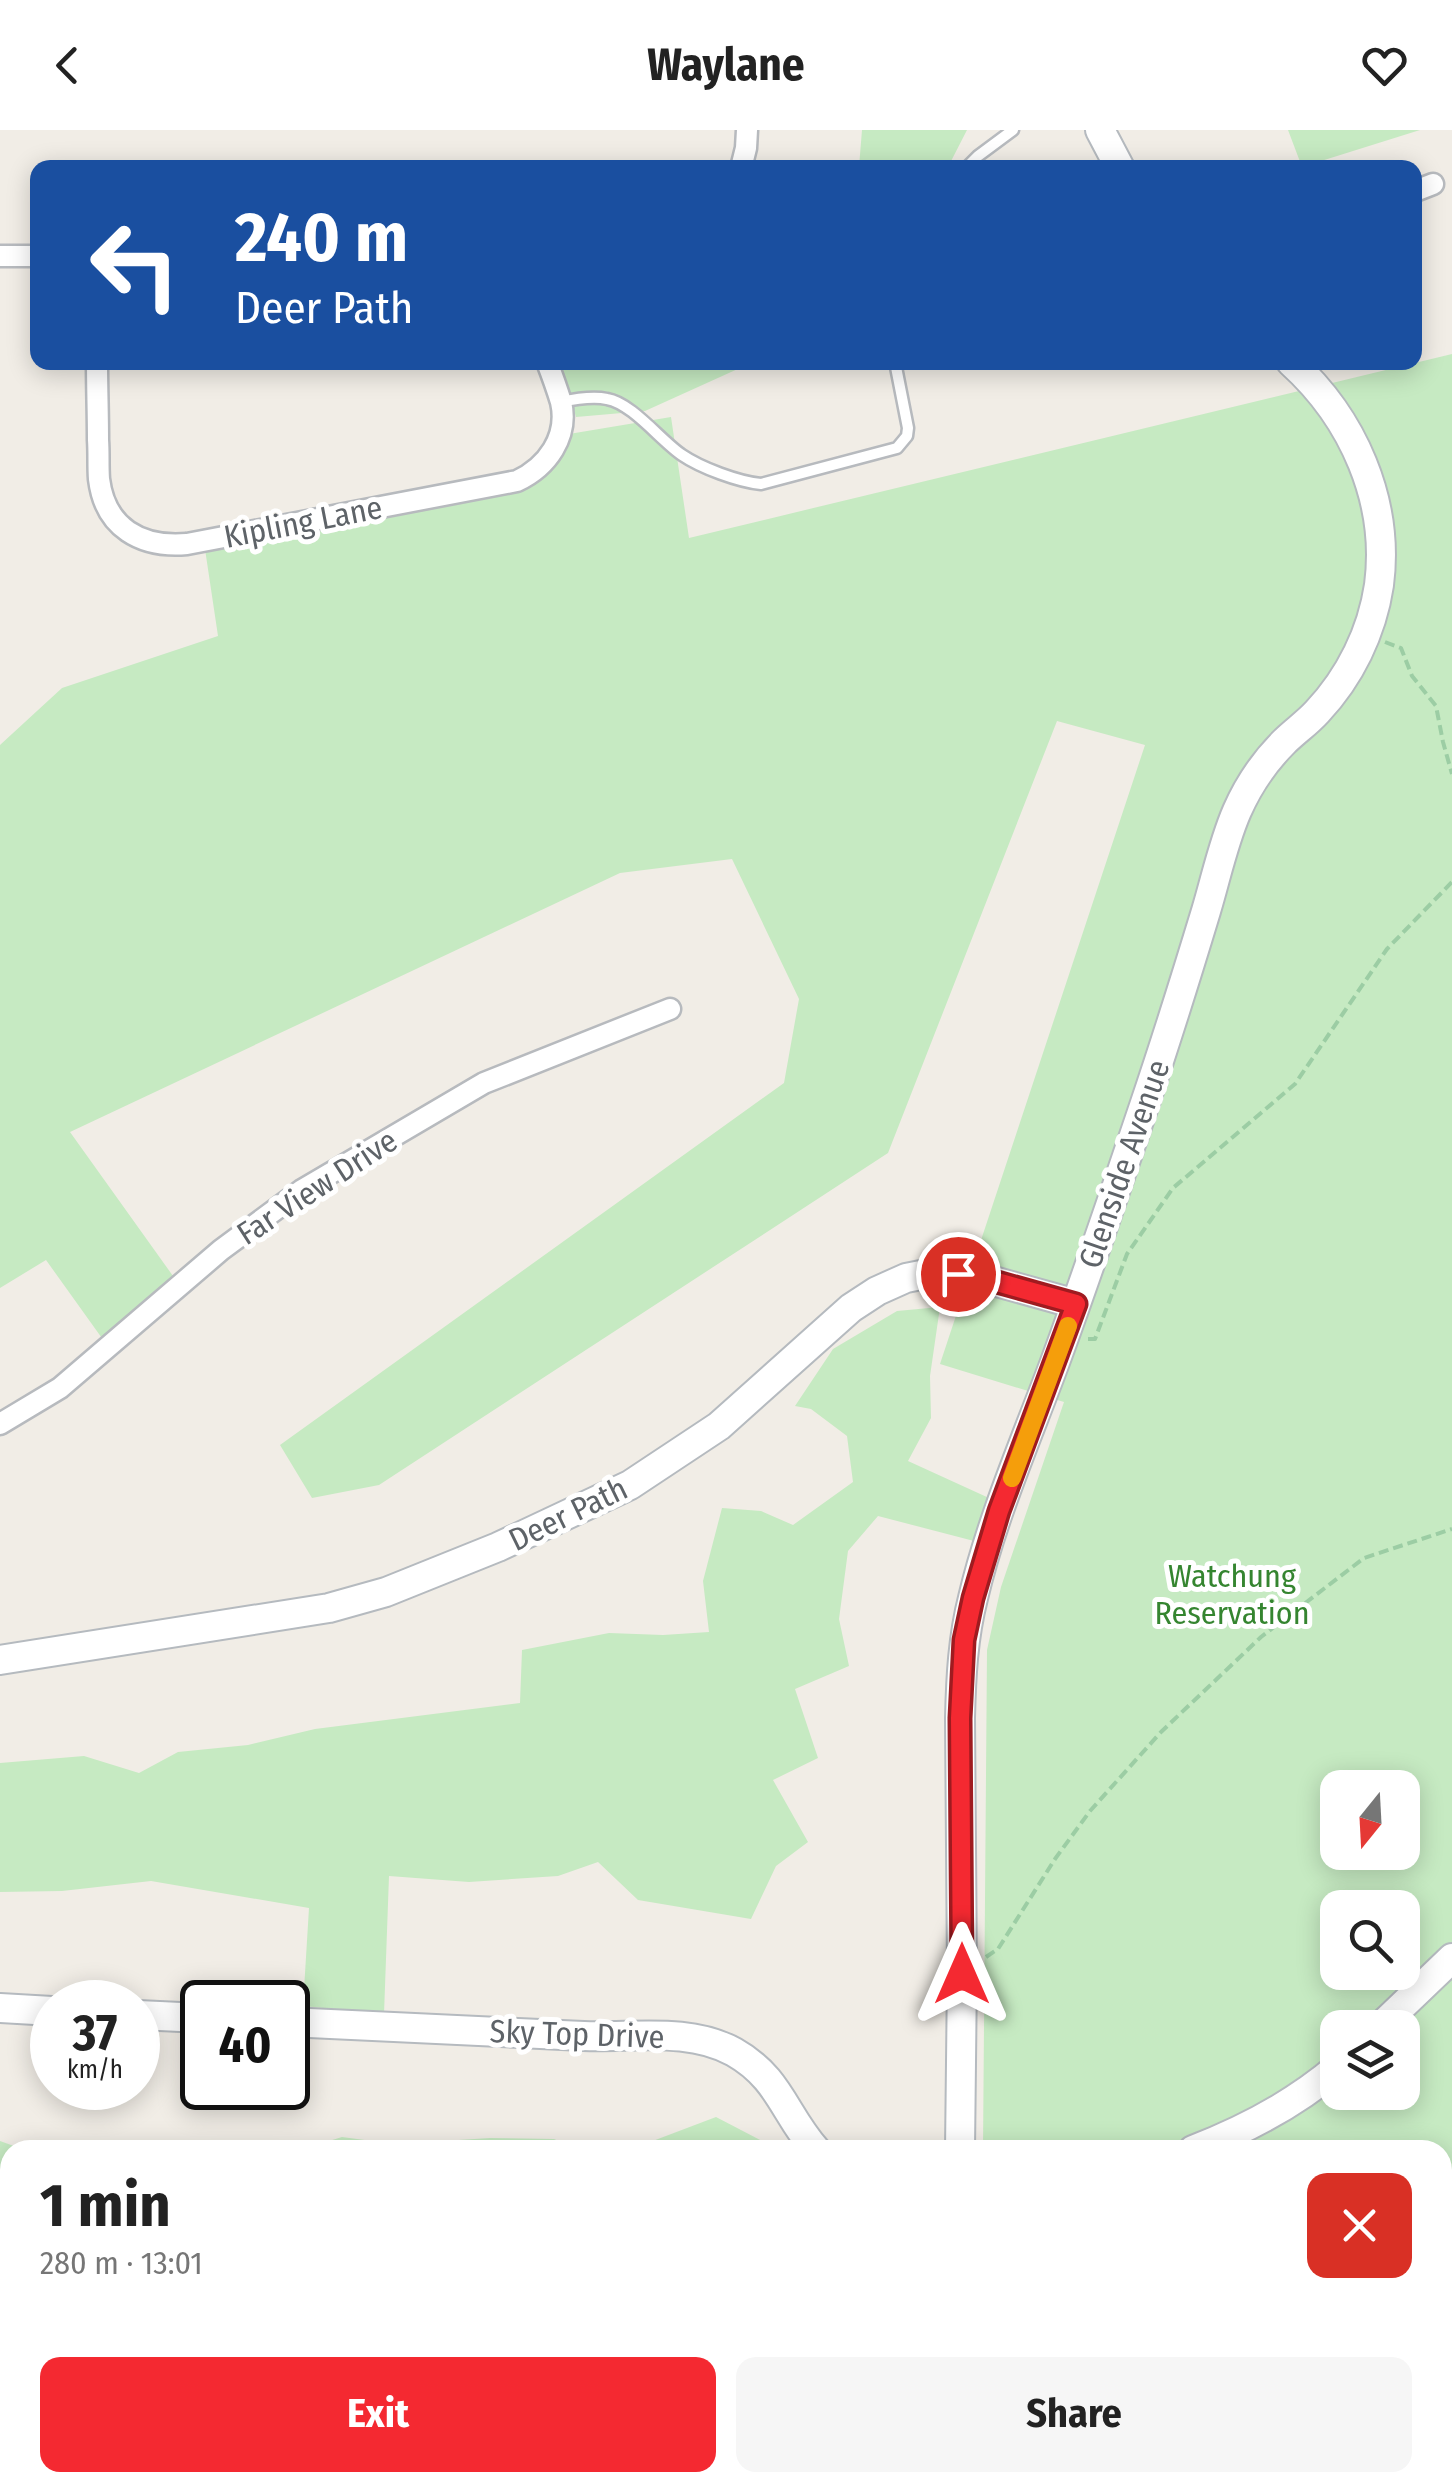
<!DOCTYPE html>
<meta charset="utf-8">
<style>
:root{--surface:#fff;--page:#f6f6f6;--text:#222;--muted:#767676;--accent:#f42931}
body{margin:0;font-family:"Fira Sans Condensed",sans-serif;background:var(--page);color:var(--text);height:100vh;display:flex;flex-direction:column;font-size:38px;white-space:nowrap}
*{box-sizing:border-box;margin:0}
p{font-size:32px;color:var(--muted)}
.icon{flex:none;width:55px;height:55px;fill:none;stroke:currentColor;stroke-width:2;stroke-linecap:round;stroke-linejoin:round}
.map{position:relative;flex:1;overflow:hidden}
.side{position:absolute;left:0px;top:2010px;width:1452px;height:352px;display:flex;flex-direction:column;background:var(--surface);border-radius:30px 30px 0 0;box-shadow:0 5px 25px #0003}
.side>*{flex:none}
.top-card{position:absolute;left:30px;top:30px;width:1392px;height:210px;border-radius:20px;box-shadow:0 5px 25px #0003;background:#1a4fa0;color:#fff;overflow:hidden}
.needle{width:65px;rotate:198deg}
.controls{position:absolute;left:1320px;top:1640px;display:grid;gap:20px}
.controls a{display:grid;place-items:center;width:100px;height:100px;border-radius:20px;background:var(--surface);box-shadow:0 5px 25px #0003;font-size:50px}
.speed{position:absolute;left:30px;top:1850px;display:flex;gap:20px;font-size:50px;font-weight:700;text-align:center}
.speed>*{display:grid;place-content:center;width:130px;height:130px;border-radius:50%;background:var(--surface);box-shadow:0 5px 25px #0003;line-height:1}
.speed small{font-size:25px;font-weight:400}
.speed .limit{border:5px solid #111;border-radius:15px;background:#fff;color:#111}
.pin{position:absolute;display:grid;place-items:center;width:85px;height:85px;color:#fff;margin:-42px;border:5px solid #fff;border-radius:50%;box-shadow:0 2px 10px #0007}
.me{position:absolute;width:110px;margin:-55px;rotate:0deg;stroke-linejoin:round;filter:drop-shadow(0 0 8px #0008)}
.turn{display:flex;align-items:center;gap:35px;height:210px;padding:0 40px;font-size:45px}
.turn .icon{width:130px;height:130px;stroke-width:2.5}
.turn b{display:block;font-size:70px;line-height:85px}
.round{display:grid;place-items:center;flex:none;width:105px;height:105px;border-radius:20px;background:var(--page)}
.headline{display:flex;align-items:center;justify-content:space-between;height:170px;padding:0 40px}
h1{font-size:60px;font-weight:700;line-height:75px}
.cta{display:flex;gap:20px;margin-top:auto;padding:20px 40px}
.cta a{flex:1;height:115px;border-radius:20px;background:var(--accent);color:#fff;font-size:40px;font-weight:700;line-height:115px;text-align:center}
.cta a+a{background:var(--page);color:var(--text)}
header{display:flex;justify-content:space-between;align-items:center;height:130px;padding:0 40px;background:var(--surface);font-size:45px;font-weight:700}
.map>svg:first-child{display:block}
</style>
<header><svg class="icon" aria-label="back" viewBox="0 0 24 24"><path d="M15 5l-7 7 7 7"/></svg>Waylane<svg class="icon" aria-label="heart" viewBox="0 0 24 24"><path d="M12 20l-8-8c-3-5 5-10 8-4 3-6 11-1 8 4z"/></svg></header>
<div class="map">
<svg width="1452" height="2361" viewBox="0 0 1452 2361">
<rect width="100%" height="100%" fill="#f1ede6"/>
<!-- green -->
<path fill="#c6eac2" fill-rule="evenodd" d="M862 0H967L948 37H859Z
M1288 0H1420L1302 37Z
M1452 224V2361H822L829 2352H1442V2020H983L987 1520 1001 1457 1064 1272 940 1234 1145 615 1057 591 888 1023 379 1355 312 1368 280 1315 784 953 799 869 732 729 620 743 70 1002 178 1153 109 1218 46 1130 0 1158V615L62 558 218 506 202 399 518 348 551 307 671 287 689 408ZM1338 1658H1402V1722H1338ZM1338 1778H1402V1842H1338ZM1338 1898H1402V1962H1338Z
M561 233H751L645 281 576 287Z
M940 1177 930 1246 931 1288 908 1331 989 1368 974 1411 878 1386 848 1421 839 1489 849 1536 795 1559 818 1628 773 1650 808 1712 776 1736 751 1789 638 1770 598 1732 558 1746 469 1752 389 1746 384 1884 303 1876 309 1778 151 1751 62 1761 0 1762V1633L84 1626 139 1643 178 1622 248 1615 315 1599 520 1573 522 1520 609 1503 663 1505 709 1502 703 1451 722 1378 761 1381 793 1395 853 1352 847 1306 811 1279 795 1276 833 1219 897 1181Z
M716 1987 768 2014 758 2020H629Z
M342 2007 395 2014 490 2008 554 2009 579 2020H300Z
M227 2010 281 2020H198Z
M0 2011 25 2020H10V2119L0 2127Z"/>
<!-- building -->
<path fill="#ccc8c3" d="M10 2159V2190L7 2193 0 2184V2166Z
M0 2235 10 2237V2292L1 2291 6 2263H0Z
M42 2352H49L62 2361H37Z
M724 2352H741L746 2361H724L728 2359Z"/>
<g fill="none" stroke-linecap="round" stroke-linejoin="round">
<defs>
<path id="lane" d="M966 38 978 26 1013 0
M561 272C575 269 592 266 607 269 632 273 661 311 682 325 701 338 739 352 761 354L897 318 907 306 908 298 895 232"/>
<path id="street" d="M741 38 746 18 747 0
M1415 61 1433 54
M0 126H38
M97 232C97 258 98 284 98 310 99 323 98 336 99 349 105 398 141 418 187 414L517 351C547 337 569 307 561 272 557 259 552 245 547 232
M0 1294 60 1258 221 1120 302 1060 484 953 670 879"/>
<path id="secondary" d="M1100 0 1120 38
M0 1530 329 1478 386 1462 498 1417 630 1355 719 1296 851 1178 877 1161 906 1148 936 1142 979 1147 1076 1174
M0 1878 52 1881
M138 1885 202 1888
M288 1892C386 1897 485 1902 584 1906 633 1908 689 1897 734 1922 780 1948 784 1984 816 2020
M1379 1898 1452 1828
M960 2020 962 1844 960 1588C961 1547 963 1507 973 1468 992 1387 1026 1310 1055 1232 1086 1148 1115 1062 1144 976 1166 911 1186 847 1206 781 1216 748 1223 713 1237 681 1248 656 1264 632 1284 612 1294 602 1307 593 1317 582 1350 547 1372 502 1379 455 1390 371 1353 288 1291 232
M1193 2020C1245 2000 1296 1973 1338 1937"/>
</defs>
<!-- lane casing -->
<use href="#lane" stroke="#b7babe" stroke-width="15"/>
<!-- street casing -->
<use href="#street" stroke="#b7babe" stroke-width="25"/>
<!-- secondary casing -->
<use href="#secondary" stroke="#b5babf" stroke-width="32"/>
<!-- path -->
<path stroke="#9ccda4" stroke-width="4" stroke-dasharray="10 5" stroke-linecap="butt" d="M1385 512 1401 518 1412 546 1436 576 1443 612 1452 644
M1088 1209H1095L1127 1124 1173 1058 1295 954 1387 819 1452 752
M986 1827 998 1819 1055 1729 1090 1681 1161 1602 1261 1507 1364 1428 1452 1399
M1439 2352 1452 2356
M947 2361 948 2352
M1208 2361 1216 2352"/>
<!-- lane -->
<use href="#lane" stroke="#fff" stroke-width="10"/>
<!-- street -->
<use href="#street" stroke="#fff" stroke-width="20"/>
<!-- secondary -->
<use href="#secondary" stroke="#fff" stroke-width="28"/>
</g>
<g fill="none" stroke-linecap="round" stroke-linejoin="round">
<defs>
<path id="route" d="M958 1144 979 1147 1076 1174 999 1381 973 1468 964 1510 960 1588 962 1844"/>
</defs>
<!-- route casing -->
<use href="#route" stroke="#9f1b20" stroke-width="25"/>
<!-- route -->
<use href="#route" stroke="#f42931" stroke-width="18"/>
<!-- slow -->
<path stroke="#f59e0b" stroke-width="18" d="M1012 1348 1068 1196"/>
</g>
<g text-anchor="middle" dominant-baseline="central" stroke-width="10" stroke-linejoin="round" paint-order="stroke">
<!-- street labels -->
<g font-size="32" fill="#5e6368" stroke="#fff">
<text transform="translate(303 392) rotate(-11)">Kipling Lane</text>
<text transform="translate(1124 1034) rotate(-71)">Glenside Avenue</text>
<text transform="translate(317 1057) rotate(-33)">Far View Drive</text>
<text transform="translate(568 1384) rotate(-26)">Deer Path</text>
<text transform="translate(577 1904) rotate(2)">Sky Top Drive</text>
</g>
<!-- park labels -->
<g font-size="32" fill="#358530" stroke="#fff">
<text x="1232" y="1446">Watchung<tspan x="1232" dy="37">Reservation</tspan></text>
</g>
</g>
</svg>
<div class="controls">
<a><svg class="needle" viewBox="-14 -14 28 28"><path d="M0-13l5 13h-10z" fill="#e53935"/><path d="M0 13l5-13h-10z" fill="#767676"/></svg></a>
<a><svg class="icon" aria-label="search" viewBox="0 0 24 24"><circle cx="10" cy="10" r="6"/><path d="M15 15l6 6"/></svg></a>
<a><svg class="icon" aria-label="layers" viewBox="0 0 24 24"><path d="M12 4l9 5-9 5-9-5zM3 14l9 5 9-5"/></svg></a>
</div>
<div class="speed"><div>37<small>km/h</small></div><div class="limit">40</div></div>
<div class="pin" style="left:958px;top:1144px;background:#d93025"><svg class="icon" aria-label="arrive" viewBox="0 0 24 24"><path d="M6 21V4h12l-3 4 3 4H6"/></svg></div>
<svg class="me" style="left:962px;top:1844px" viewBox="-20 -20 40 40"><path d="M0-17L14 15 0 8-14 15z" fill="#f42931" stroke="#fff" stroke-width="4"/></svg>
<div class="top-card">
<div class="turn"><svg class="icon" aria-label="left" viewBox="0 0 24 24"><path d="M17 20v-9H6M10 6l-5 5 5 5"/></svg><div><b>240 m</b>Deer Path</div></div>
</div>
<section class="side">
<div class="headline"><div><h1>1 min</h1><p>280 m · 13:01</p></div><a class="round" style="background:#d93025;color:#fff"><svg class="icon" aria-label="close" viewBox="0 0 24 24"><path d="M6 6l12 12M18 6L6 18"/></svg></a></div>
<div class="cta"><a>Exit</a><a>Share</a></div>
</section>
</div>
